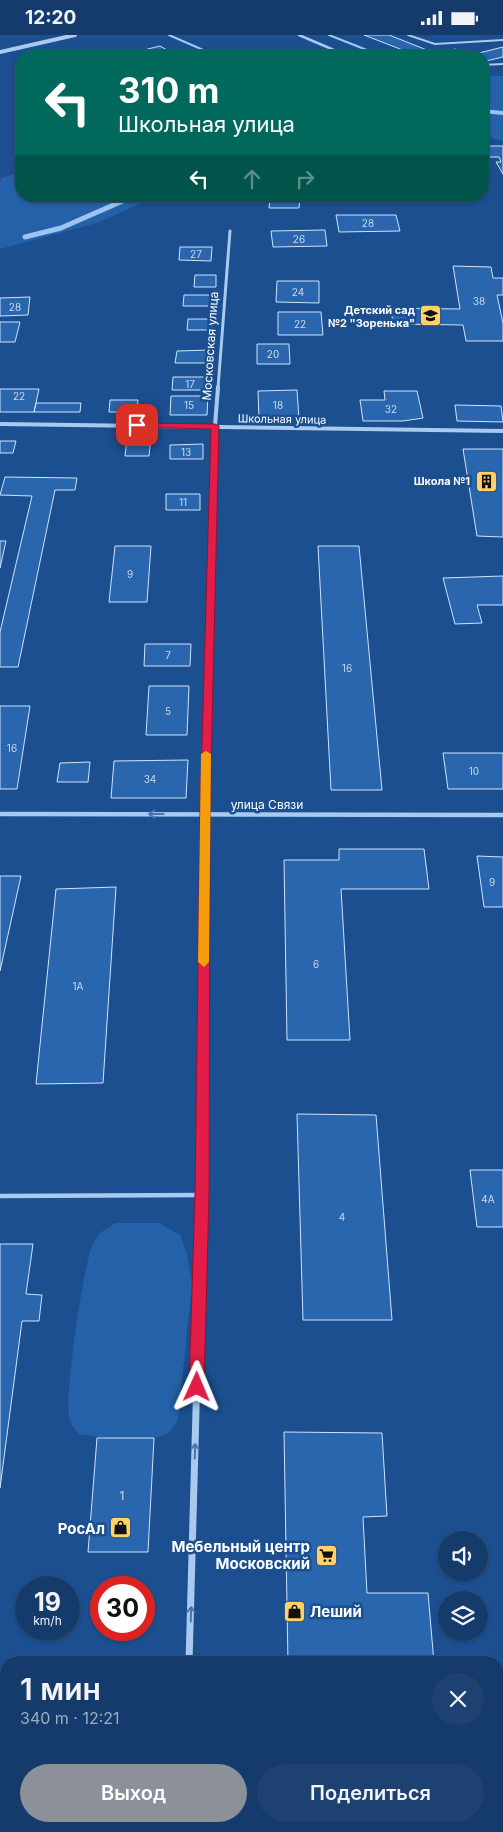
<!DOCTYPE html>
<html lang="ru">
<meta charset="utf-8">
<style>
:root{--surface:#143b6b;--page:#1d4271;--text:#f1f3f6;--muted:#9dadc1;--line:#33557e;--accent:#8c9099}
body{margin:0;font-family:Inter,sans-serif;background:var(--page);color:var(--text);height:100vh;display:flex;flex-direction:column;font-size:19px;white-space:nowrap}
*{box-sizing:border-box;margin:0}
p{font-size:16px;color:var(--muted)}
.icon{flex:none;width:28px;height:28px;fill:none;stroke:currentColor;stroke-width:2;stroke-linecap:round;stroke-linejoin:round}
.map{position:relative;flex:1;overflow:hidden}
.details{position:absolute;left:0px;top:1621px;width:504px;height:176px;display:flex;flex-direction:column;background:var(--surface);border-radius:20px 20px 0 0;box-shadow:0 1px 4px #0004,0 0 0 1px var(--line)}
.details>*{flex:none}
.top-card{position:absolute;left:15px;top:15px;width:474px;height:152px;border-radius:20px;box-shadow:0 1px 4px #0004,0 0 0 1px var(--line);background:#00695c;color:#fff;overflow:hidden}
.controls{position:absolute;left:438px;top:1496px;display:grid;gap:10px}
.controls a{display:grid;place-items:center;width:50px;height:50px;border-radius:50%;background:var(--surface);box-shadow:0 1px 4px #0004,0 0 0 1px var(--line);font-size:25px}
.speed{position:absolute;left:15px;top:1541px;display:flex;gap:10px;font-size:25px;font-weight:700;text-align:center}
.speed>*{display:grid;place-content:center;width:65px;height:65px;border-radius:50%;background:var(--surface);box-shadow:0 1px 4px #0004,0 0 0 1px var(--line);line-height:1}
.speed small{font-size:12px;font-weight:400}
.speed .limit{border:8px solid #d22;background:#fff;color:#111}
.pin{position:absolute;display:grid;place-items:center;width:42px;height:42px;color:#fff;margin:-21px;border-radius:10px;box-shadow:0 2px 8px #0006}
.me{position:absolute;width:55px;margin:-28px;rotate:1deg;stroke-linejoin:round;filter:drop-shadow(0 0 4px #0008)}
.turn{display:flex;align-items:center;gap:18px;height:105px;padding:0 20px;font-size:22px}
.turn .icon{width:65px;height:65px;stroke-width:2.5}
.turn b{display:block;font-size:35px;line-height:42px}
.lanes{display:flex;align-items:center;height:48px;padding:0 20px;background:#0003;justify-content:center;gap:25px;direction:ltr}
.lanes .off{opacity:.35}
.round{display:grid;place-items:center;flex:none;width:52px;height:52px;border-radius:26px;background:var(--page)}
.head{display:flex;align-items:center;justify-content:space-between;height:85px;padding:0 20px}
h1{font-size:30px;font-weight:600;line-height:38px}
.action{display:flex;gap:10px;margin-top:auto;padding:10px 20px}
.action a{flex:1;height:58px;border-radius:30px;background:var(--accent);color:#fff;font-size:20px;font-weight:600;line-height:58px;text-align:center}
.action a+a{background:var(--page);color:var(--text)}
.status{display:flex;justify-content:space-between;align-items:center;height:35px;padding:0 25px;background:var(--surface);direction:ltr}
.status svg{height:14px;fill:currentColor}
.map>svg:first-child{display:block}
</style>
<div class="status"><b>12:20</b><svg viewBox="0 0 49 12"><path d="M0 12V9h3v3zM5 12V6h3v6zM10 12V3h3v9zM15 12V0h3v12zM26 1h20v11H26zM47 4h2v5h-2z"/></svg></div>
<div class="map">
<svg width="503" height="1797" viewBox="0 0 503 1797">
<rect width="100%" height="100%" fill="#1b4f8f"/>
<!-- green -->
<path fill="#2461a8" d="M483 40 503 41V106L483 101Z
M21 137V161H157L97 188 0 214V147L1 143Z
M116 1188H159L180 1200 187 1219 192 1249 178 1385C175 1389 173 1394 169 1397 155 1410 96 1403 79 1399 76 1395 72 1391 70 1386 63 1366 83 1234 92 1211 96 1199 105 1194 116 1188Z
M0 1785H6V1791H174V1797H0Z"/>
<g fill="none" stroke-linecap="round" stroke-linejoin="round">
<!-- stream-far1 -->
<path stroke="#9cc4f0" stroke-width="4" d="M482 76 503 78"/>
<!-- stream -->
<path stroke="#9cc4f0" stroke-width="5" d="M25 202 61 193 134 161"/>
</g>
<!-- building -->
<path fill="#2a66ad" stroke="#cfe3fa" d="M364 0H389L437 19 455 14 471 20 418 21Z
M160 11 167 15 152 18 144 15Z
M503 12V22L486 26 482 25V21L471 20Z
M308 15 324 21H279Z
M482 111H503V139L496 127H501L499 122H490L487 116 483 117Z
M270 163 300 164 299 173H269Z
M336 180H396L400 196 339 197Z
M325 195 327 211 273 212 271 196Z
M180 212H212L211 226 179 225Z
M453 231 491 232 493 243H503V260H497L503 288V306H466L463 290 393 289 391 273 460 274Z
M195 240H216V252H194Z
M277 246H319V268L276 267Z
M184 260H214L213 271H183Z
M30 262 28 280 0 281V263Z
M278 277H321L323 300H278Z
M188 284H212V295H187Z
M0 287H20L15 307H0Z
M257 309H289L290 329H257Z
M210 315V328H175L177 316Z
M173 342H208V355H172Z
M0 354H39L34 377H0Z
M297 355 299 384H259L258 356Z
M384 356H417L423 383 403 386H363L360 365H385Z
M171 361H208L207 380H170Z
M110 365H138L137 377H109Z
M36 368H81L80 377H34Z
M455 370 501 371 503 387 457 386Z
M151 403 149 421H125L127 404Z
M0 406H16L13 418H0Z
M203 409V424H170V410Z
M463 414H503V502L477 501Z
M5 442 77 443 75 455H55L18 632H0V597L32 461 0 460Z
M166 459H200V475H166Z
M0 506H6L0 533Z
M115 511H151L147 567H109Z
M318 511H359L382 755H331Z
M503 541V570H477L482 588 455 589 443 543Z
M145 609H191L190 631H144Z
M149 651H189L187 700H146Z
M0 671H30L17 754H0Z
M443 718H503V754H448Z
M188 725 186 763H111L114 726Z
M90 727 88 747H57L60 728Z
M339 814H424L429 854H341L350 1005H287L284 825H339Z
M477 821 503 822V872H484Z
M0 841H21L0 936Z
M116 852 103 1048 36 1049 56 854Z
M297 1079 376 1080 392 1285H303Z
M470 1135H503V1192H477Z
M0 1209H33L26 1259 42 1260 39 1286H22L0 1453Z
M284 1397 382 1398 387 1481 363 1482 367 1558H428L434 1628H288Z
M97 1403H154L148 1517H88Z
M332 1791H470V1797H332Z"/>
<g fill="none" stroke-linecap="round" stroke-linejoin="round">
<!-- service-far1 -->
<path stroke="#a9c9ee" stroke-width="2" d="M169 0 217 21
M329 0 382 21
M408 0 435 9 503 5
M482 30 503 29"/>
<!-- service -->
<path stroke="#a9c9ee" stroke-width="4.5" d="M0 1161 202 1160"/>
<!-- minor-far5 -->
<path stroke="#a9c9ee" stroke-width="2.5" d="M299 0 348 21"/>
<!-- minor-far4 -->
<path stroke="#a9c9ee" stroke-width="3" d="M218 353 230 196"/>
<!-- minor-far3 -->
<path stroke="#a9c9ee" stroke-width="4" d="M0 389 503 396
M210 601 215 391 218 352"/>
<!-- minor-far2 -->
<path stroke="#a9c9ee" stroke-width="4.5" d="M0 779 503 780
M204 912 210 600"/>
<!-- minor-far1 -->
<path stroke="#a9c9ee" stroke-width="5.5" d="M198 1304 202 1160 204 911"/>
<!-- minor -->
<path stroke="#a9c9ee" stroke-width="7" d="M189 1628 198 1303
M0 1708H6
M498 1710H503
M189 1791V1797"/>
<!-- tertiary -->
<path stroke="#a9c9ee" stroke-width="4" d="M0 17 75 0"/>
</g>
<!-- one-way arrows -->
<defs><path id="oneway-shaft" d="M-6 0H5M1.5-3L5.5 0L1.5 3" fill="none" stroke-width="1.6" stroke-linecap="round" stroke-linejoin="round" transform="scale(1.25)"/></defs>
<g stroke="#4674ac">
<use href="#oneway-shaft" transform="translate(156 779) rotate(180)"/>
<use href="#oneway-shaft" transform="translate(195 1416) rotate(-88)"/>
<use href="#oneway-shaft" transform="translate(191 1579) rotate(-88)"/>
</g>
<!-- route -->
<path fill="#e11d48" stroke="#92132f" d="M137 388 215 389 219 391 210 779 209 1160 204 1352 202 1357 197 1359 192 1357 189 1352 195 1160 200 779 211 394 134 392V389Z"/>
<!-- slow -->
<path fill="#f59e0b" d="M206 716 211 719 209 927 204 932 198 927 201 719Z"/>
<!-- icons -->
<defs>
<symbol id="school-square" viewBox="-11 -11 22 22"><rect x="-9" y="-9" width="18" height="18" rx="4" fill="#ffd166" stroke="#1b4f8f"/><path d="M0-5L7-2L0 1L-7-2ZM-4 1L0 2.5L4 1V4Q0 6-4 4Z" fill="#111"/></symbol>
<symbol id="building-square" viewBox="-11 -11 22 22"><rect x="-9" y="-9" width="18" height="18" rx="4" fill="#ffd166" stroke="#1b4f8f"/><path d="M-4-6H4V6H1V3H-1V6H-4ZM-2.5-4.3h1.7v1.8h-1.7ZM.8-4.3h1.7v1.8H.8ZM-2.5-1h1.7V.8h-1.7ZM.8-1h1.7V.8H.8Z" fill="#111"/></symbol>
<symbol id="shop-square" viewBox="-11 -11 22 22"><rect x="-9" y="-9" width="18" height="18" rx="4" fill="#ffd166" stroke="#1b4f8f"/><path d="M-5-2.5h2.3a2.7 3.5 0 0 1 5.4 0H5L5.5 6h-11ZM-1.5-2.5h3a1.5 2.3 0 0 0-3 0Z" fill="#111"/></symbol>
<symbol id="supermarket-square" viewBox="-11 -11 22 22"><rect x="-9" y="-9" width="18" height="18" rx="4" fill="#ffd166" stroke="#1b4f8f"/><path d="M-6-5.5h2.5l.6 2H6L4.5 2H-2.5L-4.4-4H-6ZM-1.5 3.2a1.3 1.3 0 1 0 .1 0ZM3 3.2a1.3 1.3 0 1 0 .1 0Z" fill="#111"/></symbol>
</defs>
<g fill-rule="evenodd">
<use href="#school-square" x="418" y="268" width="25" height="25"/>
<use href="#building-square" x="474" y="434" width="25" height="25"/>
<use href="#shop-square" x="108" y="1480" width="25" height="25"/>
<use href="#supermarket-square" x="314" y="1508" width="25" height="25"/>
<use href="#shop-square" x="282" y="1564" width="25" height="25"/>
</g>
<g text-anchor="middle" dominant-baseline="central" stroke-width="5" stroke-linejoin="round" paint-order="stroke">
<!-- number labels -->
<g font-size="10" fill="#cad9ea">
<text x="368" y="188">28</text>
<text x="299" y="204">26</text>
<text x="196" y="219">27</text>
<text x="298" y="257">24</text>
<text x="479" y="266">38</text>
<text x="15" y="272">28</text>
<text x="300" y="289">22</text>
<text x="273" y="319">20</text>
<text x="190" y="349">17</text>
<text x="19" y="361">22</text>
<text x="189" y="370">15</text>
<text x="278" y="370">18</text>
<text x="391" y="374">32</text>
<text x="186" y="417">13</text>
<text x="183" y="467">11</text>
<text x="130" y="539">9</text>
<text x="168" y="620">7</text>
<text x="347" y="633">16</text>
<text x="168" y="676">5</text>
<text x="12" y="713">16</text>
<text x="474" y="736">10</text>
<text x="150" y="744">34</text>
<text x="492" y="847">9</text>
<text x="316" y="929">6</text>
<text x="78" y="951">1А</text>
<text x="488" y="1164">4А</text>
<text x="342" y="1182">4</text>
</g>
<!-- far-poi labels -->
<g font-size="11" font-weight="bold" fill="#fff" stroke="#1b4f8f" text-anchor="end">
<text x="415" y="275">Детский сад<tspan x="415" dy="13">№2 "Зоренька"</tspan></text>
<text x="470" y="446">Школа №1</text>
</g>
<!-- far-street labels -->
<g font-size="11" fill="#fff" stroke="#1b4f8f">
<text transform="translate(282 384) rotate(1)">Школьная улица</text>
</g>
<!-- street labels -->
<g font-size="12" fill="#fff" stroke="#1b4f8f">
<text transform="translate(210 311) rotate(-86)">Московская улица</text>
<text x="267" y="769">улица Связи</text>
</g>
<!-- near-number labels -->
<g font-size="12" fill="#cad9ea">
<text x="122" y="1460">1</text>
</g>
<!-- near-poi labels -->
<g font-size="15" font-weight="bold" fill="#fff" stroke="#1b4f8f" text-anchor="end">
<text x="105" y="1493">РосАл</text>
<text x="310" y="1511">Мебельный центр<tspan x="310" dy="17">Московский</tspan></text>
<text x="310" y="1576" text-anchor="start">Леший</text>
</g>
</g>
</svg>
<div class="controls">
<a><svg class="icon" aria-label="sound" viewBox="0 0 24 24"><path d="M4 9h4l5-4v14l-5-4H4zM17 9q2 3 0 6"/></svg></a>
<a><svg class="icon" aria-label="layers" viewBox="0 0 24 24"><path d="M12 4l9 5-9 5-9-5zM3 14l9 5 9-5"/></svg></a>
</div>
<div class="speed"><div>19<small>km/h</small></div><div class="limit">30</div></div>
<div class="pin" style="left:137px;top:390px;background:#d93025"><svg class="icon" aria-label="arrive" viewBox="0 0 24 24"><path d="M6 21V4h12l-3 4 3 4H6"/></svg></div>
<svg class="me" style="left:197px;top:1352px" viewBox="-20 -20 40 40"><path d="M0-17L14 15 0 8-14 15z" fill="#e11d48" stroke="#fff" stroke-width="4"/></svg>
<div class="top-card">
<div class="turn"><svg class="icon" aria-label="left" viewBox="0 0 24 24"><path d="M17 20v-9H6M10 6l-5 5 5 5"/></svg><div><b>310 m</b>Школьная улица</div></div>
<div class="lanes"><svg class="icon" aria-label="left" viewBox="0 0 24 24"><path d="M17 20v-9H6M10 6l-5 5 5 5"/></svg><svg class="icon off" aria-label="ahead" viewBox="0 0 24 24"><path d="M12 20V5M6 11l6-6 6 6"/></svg><svg class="icon off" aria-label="right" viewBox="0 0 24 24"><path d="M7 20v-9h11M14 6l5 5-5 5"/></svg></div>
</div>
<section class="details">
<div class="head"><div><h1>1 мин</h1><p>340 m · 12:21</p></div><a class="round"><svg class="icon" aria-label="close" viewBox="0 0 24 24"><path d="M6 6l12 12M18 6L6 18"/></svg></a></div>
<div class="action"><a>Выход</a><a>Поделиться</a></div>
</section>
</div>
